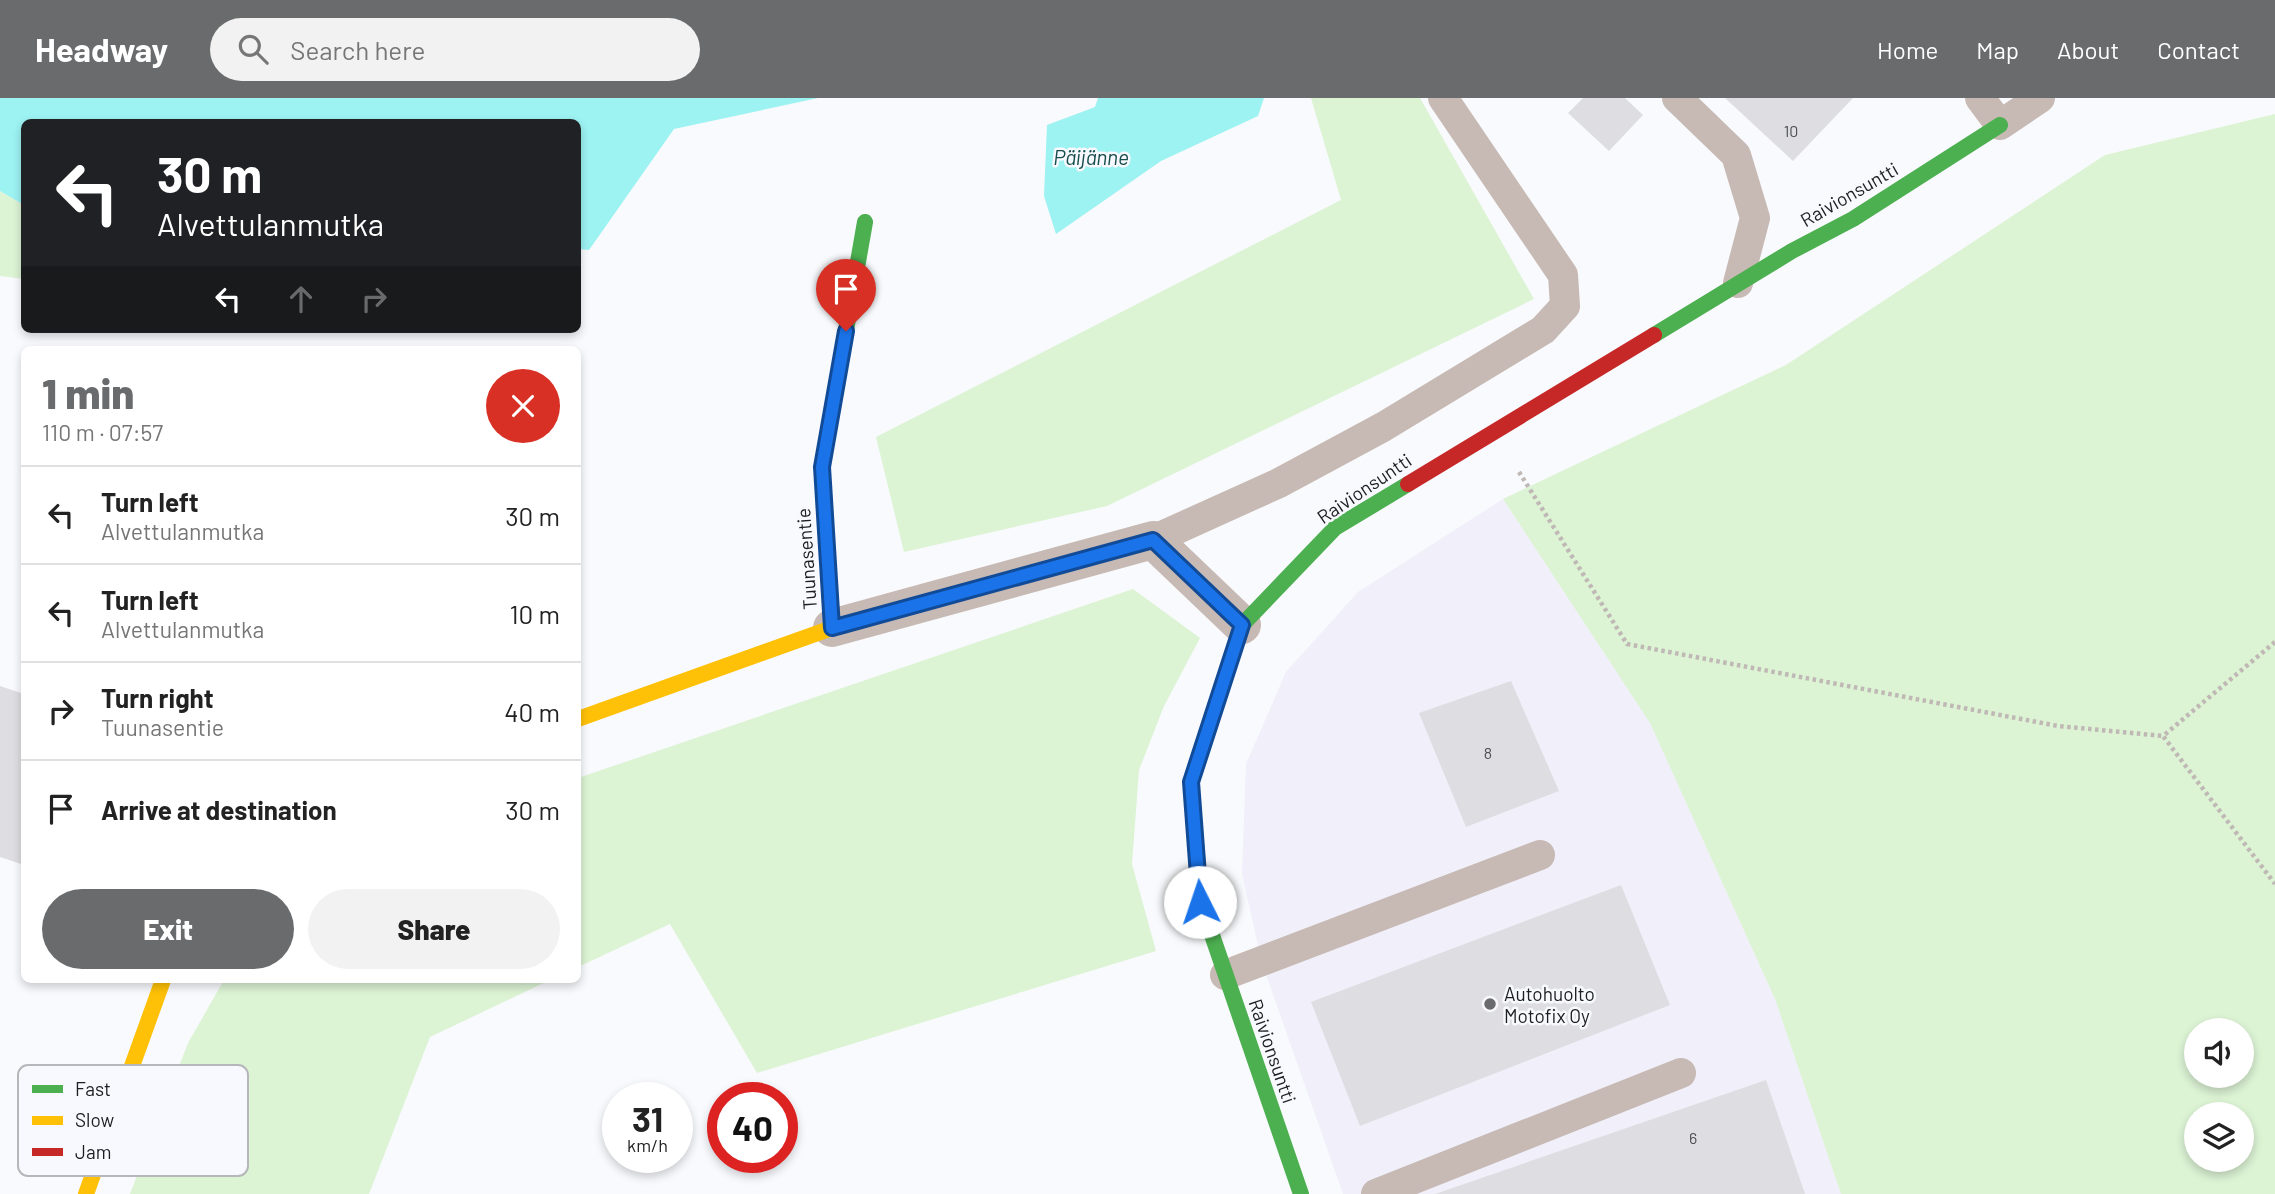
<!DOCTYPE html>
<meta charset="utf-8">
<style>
:root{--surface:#fff;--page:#f2f2f2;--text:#222;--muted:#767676;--line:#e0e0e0;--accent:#6a6b6d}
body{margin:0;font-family:Barlow,sans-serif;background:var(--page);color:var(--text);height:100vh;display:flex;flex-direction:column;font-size:26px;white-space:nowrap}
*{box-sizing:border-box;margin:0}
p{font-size:23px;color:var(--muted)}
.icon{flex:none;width:38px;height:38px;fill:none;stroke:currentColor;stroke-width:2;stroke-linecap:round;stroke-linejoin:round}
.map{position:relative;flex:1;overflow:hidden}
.drawer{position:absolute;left:21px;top:248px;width:560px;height:637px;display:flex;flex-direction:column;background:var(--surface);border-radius:10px;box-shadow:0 4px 10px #0003}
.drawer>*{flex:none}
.top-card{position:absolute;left:21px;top:21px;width:560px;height:214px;border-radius:10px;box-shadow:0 4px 10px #0003;background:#202124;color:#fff;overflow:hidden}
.controls{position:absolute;left:2184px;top:920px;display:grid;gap:14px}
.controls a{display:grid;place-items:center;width:70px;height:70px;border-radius:50%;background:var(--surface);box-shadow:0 4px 10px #0003;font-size:35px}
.speed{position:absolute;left:602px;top:984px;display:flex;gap:14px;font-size:35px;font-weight:700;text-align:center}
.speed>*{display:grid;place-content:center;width:91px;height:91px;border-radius:50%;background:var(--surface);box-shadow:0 4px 10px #0003;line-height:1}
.speed small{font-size:18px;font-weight:400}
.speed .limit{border:10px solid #d22;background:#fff;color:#111}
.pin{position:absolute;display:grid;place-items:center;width:60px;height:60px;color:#fff;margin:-72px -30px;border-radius:50% 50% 50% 0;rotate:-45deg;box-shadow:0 0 7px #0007}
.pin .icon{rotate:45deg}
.me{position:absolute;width:77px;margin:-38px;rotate:356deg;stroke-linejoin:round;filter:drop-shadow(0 0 5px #0008)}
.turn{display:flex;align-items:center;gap:24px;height:147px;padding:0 21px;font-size:32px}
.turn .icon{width:91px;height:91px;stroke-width:2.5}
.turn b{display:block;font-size:49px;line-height:60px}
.lanes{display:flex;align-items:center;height:66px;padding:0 21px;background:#0003;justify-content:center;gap:35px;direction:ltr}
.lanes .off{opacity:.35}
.round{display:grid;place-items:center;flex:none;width:74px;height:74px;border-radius:37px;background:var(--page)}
.headline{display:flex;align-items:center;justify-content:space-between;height:119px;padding:0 21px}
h1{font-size:42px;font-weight:800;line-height:52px;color:var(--accent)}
.cta{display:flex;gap:14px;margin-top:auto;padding:14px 21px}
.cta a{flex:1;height:80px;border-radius:42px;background:var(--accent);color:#fff;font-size:28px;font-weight:800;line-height:80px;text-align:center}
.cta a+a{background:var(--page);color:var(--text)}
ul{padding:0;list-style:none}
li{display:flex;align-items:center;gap:21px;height:98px;padding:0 21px;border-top:2px solid var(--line)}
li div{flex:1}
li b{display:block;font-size:26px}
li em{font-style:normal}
header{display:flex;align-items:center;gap:42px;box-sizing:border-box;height:98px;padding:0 35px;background:var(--accent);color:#fff}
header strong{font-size:33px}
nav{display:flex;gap:38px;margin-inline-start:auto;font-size:24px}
.search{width:490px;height:63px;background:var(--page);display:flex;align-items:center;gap:18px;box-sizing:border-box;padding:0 24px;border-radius:38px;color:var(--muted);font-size:26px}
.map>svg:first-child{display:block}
</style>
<header>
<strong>Headway</strong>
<div class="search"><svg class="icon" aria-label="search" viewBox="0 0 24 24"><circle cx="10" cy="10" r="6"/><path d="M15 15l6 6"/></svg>Search here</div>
<nav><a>Home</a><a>Map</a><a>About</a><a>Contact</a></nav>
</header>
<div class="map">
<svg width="2275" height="1096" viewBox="0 0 2275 1096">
<rect width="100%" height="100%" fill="#f9fafd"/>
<!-- commercial -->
<path fill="#f0effa" d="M1503 401 1650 625 1775 901 1841 1096H1343L1262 865 1242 776 1246 666 1286 574 1358 494Z"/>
<!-- green -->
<path fill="#dcf3d4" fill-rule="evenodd" d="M1311 0H1420L1534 201 1107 408 904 454 876 339 1341 102Z
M2275 16V1096H1841L1775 901 1650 625 1503 401 1786 267 2105 57ZM2196 933H2242V978H2196ZM2196 1017H2242V1062H2196Z
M0 93 24 107V181L0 178Z
M1133 491 1200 540 1164 608 1139 672 1132 766 1156 853 757 975 670 826 578 869V680Z
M224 882H550L430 939 369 1096H130L188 945Z"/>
<!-- water -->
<path fill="#9df2f2" d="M0 0H818L674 31 589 152 578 151V24H24V107L0 93Z
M1098 0H1264L1258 18 1161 63 1056 136 1044 98 1047 27 1095 9Z"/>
<!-- building -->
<path fill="#dedee2" d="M1583 0H1625L1643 17 1609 53 1568 15Z
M1725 0H1853L1793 63Z
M1511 583 1559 693 1466 729 1419 615Z
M0 588 24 596V767L0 759Z
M1621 787 1670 907 1360 1028 1311 904Z
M1766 982 1805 1096H1435Z"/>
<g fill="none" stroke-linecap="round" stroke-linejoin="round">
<!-- path -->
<path stroke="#bfb8b5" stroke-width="4.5" stroke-dasharray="3.5 3.5" stroke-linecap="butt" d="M1519 374 1627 546 2058 628 2163 638
M2275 544 2163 638 2275 786"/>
<!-- lane -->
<path stroke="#c7b9b3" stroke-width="30" d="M1677 0 1736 57 1755 120 1738 185
M1980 0 2000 27 2040 0
M1153 442 1279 385 1383 329 1543 232 1565 208 1563 177 1443 0
M1225 877 1540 757
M1376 1096 1681 975"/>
<!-- street -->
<path stroke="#c7b9b3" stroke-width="38" d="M832 530 1153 442 1242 527"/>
<!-- fast -->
<path stroke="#4caf50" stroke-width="16" d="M1654 237 1792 153 1853 121 2000 27
M825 411 822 369 865 124
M1301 1096 1201 805 1191 684 1242 527 1335 430 1408 386"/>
<!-- slow -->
<path stroke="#ffc107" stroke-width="16" d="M578 621 832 530 825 411
M86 1096 163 882"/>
<!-- jam -->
<path stroke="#c62828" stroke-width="16" d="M1408 386 1654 237"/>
</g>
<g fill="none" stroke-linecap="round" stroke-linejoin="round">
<defs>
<path id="route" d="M846 233 822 369 832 530 1153 442 1242 527 1191 684 1200 804"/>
</defs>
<!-- route casing -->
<use href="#route" stroke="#114b97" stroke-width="18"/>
<!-- route -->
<use href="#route" stroke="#1a73e8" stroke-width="12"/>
</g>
<!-- markers -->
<circle fill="#6a6b6d" stroke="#f8f9fe" stroke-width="2.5" cx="1490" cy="906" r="7"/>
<g text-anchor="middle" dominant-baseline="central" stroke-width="5" stroke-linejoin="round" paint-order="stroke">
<!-- number labels -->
<g font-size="16" fill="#4d4e50">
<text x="1791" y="32">10</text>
<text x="1488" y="654">8</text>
<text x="1693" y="1039">6</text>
</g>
<!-- street labels -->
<g font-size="19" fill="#1d1e20" stroke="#f8f9fe">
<text transform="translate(1849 96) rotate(-30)">Raivionsuntti</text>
<text transform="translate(1364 390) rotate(-34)">Raivionsuntti</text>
<text transform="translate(806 461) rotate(-94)">Tuunasentie</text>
<text transform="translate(1273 953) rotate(71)">Raivionsuntti</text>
</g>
<!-- poi labels -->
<g font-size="19" fill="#1d1e20" stroke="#f8f9fe" text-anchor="start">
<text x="1504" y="895">Autohuolto<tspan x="1504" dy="22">Motofix Oy</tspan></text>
</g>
<!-- water labels -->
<g font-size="21" font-style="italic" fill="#174d4d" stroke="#f8f9fe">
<text x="1091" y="58">Päijänne</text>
</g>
</g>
<!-- legend -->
<rect x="18" y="967" width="230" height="111" rx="10" fill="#f8f9fe" stroke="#b6b7bb" stroke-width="2"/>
<rect x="32" y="987" width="31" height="8" fill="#4caf50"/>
<rect x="32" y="1018" width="31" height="9" fill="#ffc107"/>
<rect x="32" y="1050" width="31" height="8" fill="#c62828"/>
<g font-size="19" fill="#1d1e20">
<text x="75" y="998">Fast</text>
<text x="75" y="1029">Slow</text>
<text x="75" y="1061">Jam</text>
</g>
</svg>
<div class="controls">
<a><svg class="icon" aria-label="sound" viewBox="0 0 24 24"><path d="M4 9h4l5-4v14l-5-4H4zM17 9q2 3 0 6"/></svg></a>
<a><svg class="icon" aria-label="layers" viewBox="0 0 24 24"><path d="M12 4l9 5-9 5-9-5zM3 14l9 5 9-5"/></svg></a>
</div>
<div class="speed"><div>31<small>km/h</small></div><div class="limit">40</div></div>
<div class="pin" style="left:846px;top:233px;background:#d93025"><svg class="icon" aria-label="arrive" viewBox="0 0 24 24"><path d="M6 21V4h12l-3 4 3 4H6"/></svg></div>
<svg class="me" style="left:1200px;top:804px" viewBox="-20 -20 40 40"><circle r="19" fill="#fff"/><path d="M0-13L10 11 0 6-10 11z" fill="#1a73e8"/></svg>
<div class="top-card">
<div class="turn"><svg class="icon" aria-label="left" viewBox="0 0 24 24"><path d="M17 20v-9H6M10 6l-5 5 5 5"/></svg><div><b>30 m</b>Alvettulanmutka</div></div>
<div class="lanes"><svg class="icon" aria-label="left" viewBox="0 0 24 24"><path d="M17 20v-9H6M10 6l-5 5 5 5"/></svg><svg class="icon off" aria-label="ahead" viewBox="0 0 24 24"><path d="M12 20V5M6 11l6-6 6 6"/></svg><svg class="icon off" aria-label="right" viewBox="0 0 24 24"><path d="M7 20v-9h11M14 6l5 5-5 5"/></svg></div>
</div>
<section class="drawer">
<div class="headline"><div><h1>1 min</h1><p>110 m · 07:57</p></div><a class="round" style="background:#d93025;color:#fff"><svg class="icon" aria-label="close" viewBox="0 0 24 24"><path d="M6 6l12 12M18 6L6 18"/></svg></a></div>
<ul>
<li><svg class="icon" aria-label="left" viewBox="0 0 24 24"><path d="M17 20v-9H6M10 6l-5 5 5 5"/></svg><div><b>Turn left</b><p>Alvettulanmutka</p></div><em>30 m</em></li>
<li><svg class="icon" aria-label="left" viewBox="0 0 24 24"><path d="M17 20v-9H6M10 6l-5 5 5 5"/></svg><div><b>Turn left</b><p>Alvettulanmutka</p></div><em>10 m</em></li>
<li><svg class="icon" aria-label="right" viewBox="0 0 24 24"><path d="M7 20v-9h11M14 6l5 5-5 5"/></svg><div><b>Turn right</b><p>Tuunasentie</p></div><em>40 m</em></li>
<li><svg class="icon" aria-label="arrive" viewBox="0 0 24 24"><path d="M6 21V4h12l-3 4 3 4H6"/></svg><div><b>Arrive at destination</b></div><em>30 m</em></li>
</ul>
<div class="cta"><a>Exit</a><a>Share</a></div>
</section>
</div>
